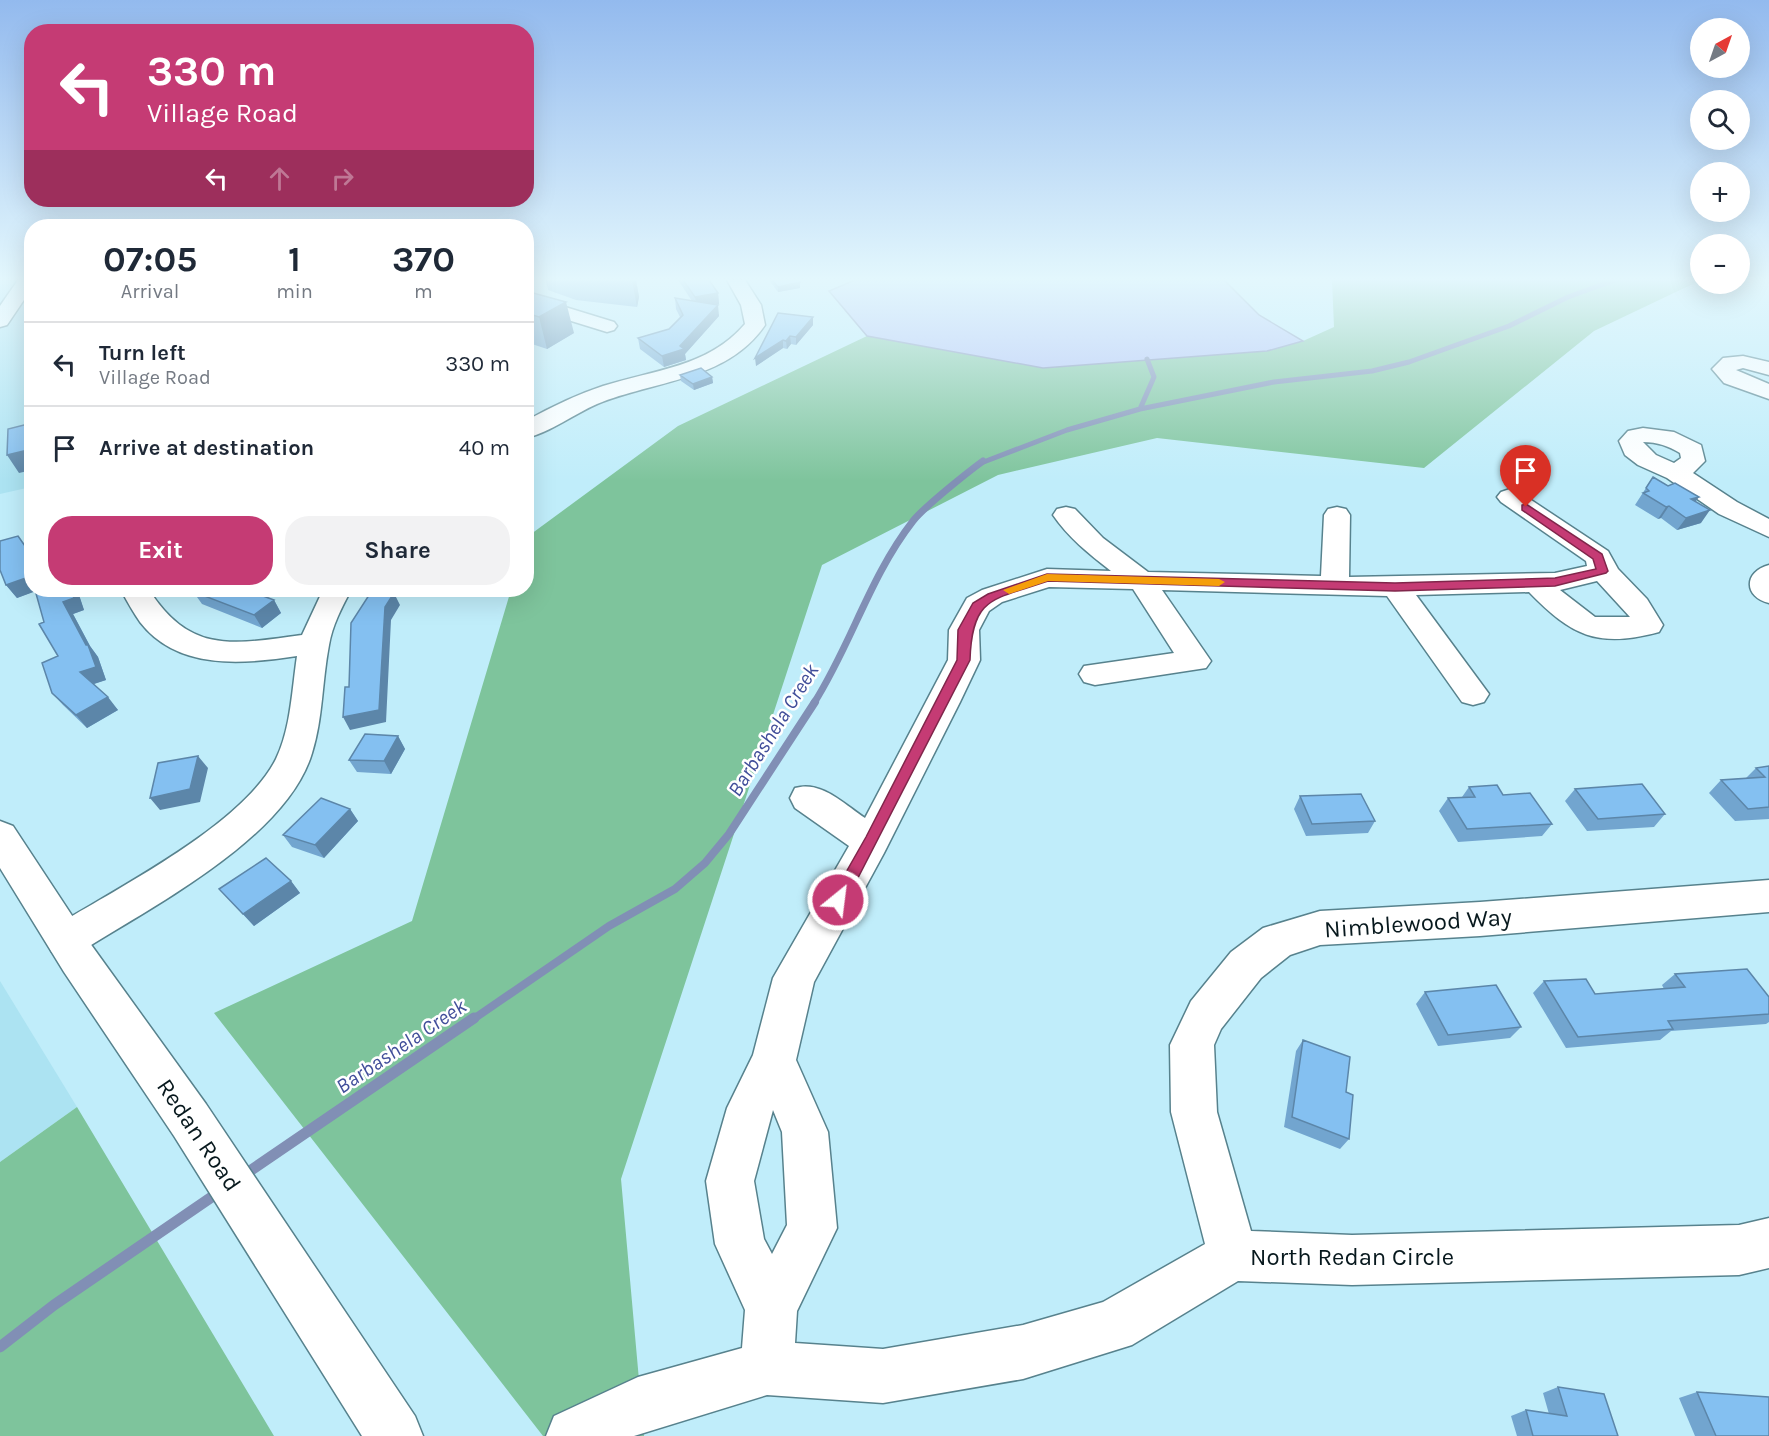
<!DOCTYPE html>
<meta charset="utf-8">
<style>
:root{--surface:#fff;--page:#f2f2f3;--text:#1f2937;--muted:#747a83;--line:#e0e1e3;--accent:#c53b74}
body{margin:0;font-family:Karla,sans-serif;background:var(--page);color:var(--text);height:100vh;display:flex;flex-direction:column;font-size:22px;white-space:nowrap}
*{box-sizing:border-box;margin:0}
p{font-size:20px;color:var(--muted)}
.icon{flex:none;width:33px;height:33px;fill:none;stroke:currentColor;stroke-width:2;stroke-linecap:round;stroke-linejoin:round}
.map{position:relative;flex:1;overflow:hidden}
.panel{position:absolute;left:24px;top:219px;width:510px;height:378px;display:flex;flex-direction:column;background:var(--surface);border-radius:24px;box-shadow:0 6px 24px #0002}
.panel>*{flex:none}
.hud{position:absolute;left:24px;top:24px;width:510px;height:183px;border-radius:24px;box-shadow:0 6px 24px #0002;background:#c53b74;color:#fff;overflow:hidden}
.needle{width:39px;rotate:40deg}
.fabs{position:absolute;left:1690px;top:18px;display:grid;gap:12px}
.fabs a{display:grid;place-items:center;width:60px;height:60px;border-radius:50%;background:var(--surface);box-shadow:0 6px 24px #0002;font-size:30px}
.pin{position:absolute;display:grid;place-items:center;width:51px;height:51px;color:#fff;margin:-62px -26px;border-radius:50% 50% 50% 0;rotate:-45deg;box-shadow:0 0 6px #0007}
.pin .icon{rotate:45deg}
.me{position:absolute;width:66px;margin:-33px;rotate:29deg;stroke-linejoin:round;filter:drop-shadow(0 0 4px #0008)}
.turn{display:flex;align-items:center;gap:21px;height:126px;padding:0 24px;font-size:27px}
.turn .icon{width:78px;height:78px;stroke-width:2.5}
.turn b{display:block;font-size:42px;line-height:51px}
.lanes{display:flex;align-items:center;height:57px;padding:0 24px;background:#0003;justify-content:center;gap:30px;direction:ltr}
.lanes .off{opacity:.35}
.eta{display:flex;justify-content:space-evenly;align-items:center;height:102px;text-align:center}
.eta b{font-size:36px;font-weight:700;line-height:42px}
.button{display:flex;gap:12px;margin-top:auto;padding:12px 24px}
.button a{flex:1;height:69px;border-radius:24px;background:var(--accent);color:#fff;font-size:24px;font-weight:700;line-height:69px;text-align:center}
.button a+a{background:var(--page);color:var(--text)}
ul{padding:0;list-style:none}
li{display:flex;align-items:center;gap:18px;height:84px;padding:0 24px;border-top:2px solid var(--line)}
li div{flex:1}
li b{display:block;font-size:22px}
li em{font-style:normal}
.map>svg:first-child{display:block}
</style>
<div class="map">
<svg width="1769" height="1436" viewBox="0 0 1769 1436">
<rect width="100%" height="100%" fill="#c0edfa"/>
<!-- built -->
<path fill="#ace3f2" d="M0 280H32L31 487 0 494Z
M0 981 77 1107 0 1162Z"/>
<!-- green -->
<path fill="#7ec49c" d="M1332 280H1701L1594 331 1424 468 1157 438 998 475 822 565 621 1179 644 1436H543L214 1013 412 921 511 590H526L527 537 678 426 867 336 1043 368 1267 351 1303 341 1334 327Z
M77 1107 274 1436H0V1162Z"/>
<!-- water -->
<path fill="#b5c2f6" stroke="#818fb5" stroke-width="1.5" d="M855 280H1224L1259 315 1303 341 1267 351 1043 368 867 336 829 291Z"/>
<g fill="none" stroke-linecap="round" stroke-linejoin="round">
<!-- stream-far3 -->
<path stroke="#818fb5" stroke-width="5" d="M1140 409 1154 377 1147 359
M981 463 1067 430 1140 409 1274 382 1372 371 1409 362 1509 326 1568 297 1615 280"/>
<!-- stream-far2 -->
<path stroke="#818fb5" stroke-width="7" d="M814 703C851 645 870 576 913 521 924 507 968 472 983 461"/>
<!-- stream-far1 -->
<path stroke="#818fb5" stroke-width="8" d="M472 1020 609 926 675 889 705 863 729 834 815 702"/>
<!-- stream -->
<path stroke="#818fb5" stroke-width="11" d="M244 1175 474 1018
M0 1347 54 1305 219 1192"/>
<defs>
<path id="minor" d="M727 280H745L761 305 765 325C727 381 655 380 597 404 574 414 551 432 526 438V421C551 407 576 395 603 386 653 370 709 367 745 324L741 305Z
M526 295 614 322 617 326 614 330 607 332 526 307Z
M1743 356 1769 362V375L1743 368 1736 370 1769 384V399L1724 383 1712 369 1723 358Z
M1643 428 1674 432 1701 445 1705 461 1693 473 1737 502 1769 519V537L1719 514 1667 478 1638 465 1625 455 1619 441 1628 431ZM1643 442C1658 442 1668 446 1680 453L1681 458 1674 463 1656 455Z
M1510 489 1519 492 1608 551 1618 569 1647 599 1663 625 1659 632C1597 649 1571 635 1529 592L1416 595 1489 694 1484 702 1473 705 1462 702 1387 596 1162 590 1211 661 1206 668 1095 685 1084 682 1079 674 1084 666 1174 653 1133 589 1049 587 1002 602 989 611 979 630 980 660 960 702 884 853 814 982 796 1060 828 1132 837 1228 797 1311 795 1343 883 1349 1023 1325 1103 1302 1205 1244 1171 1112 1170 1045 1191 1001 1231 952 1263 928 1320 911 1480 902 1769 880V912L1480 936 1320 945 1290 955 1261 978 1221 1029 1214 1045 1217 1112 1251 1231 1352 1235 1739 1225 1769 1218V1268L1739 1275 1352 1285 1238 1281 1132 1345 1023 1379 883 1403 767 1395 634 1436H546L554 1416 638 1377 742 1348 745 1310 715 1244 706 1181 727 1108 753 1055 773 978 849 846 795 808 790 798 795 788C821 780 844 804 865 818L948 660 949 630 967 598 982 590 1047 569 1111 571C1089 554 1068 537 1053 515L1057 509 1066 507 1075 509 1103 538 1148 572 1321 576 1324 515 1328 509 1337 507 1346 509 1350 515 1349 577 1555 573 1587 566 1586 561 1501 502 1497 497 1501 492ZM1597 581 1630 617H1595L1560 590ZM773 1110 782 1132 787 1225 772 1254 764 1239 754 1181Z
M1769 565V603C1744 597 1743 572 1769 565Z
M121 590H149C191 655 234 644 302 635L323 590H351C342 607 332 626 329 645 322 681 323 718 312 753 287 838 151 907 80 952L66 958 52 952 46 940 52 928C116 889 243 825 276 759 291 728 292 689 297 656 243 664 178 671 140 622 133 612 127 601 121 590Z"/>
<path id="major" d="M18 280H32V288L7 325 0 327V306Z
M0 821 13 826 92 946 206 1104 415 1416 423 1436H362L174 1136 64 972 0 868Z"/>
</defs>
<!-- minor casing -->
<use href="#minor" stroke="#57828d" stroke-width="3"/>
<!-- major casing -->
<use href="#major" stroke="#57828d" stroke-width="3"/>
<!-- minor -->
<use href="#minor" fill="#fff" fill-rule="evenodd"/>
<!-- major -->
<use href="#major" fill="#fff" fill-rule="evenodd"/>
</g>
<!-- wall -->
<path fill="#72a5cf" d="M546 280H636L639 297 637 307 576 300 548 290Z
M678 280H709L718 293 719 304 715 305 719 316 685 354 686 360 664 367 640 349 638 338 669 329 680 317 676 309 675 298 692 301Z
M769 280H798L800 288 778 292Z
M526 291 574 333 547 349 526 342Z
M778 313 813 325 796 345 791 344 787 349 783 348 756 366Z
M680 375 712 377 713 383 694 390 681 381Z
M1653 477 1695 502 1701 523 1677 530 1661 518 1658 519 1635 505Z
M18 536 32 554V590H76L78 592 84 610 73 614 90 646 98 657 106 680 93 684 118 710 87 728 63 705 52 693 58 656 44 622 35 591 17 598 6 585Z
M192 590 274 600 281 613 262 628 202 604Z
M398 736 405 749 391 774 357 772 349 760Z
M1769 766V819L1735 821 1709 793 1721 780 1746 778 1756 768Z
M1469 787 1503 795 1552 824 1542 836 1458 842 1439 811 1448 798 1462 797Z
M1575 789 1665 814 1654 827 1587 831 1565 801Z
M1300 796 1375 821 1368 833 1306 836 1294 809Z
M350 809 358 821 324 858 292 847 283 835Z
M291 881 300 893 254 926 219 889Z
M1675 974 1769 997V1022L1766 1024 1671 1031 1660 1040 1566 1048 1533 993 1544 981 1595 994 1664 989 1662 985Z
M1425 992 1521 1027 1510 1038 1438 1046 1416 1004Z
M1303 1040 1349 1139 1340 1149 1284 1127 1296 1051Z
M1558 1387 1618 1436H1517L1511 1416 1526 1410 1549 1414 1543 1393Z
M1697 1392 1769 1436H1695L1679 1398Z"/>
<!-- shaded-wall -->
<path fill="#5c86a9" d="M632 280H636L639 297 637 307Z
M800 282V288L778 292V287Z
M718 293 719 304 697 308 695 297Z
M566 302 574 333 547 349 539 317Z
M718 305 719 316 685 354 686 360 664 367 662 356 680 346Z
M813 317V325L796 345V337Z
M790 336 791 344 787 349 786 341Z
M783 340V348L756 366 755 358Z
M712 377 713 383 694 390 693 384Z
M32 449V470L19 473 7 455Z
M1699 497 1690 509 1691 499Z
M1669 506 1661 518 1658 519 1666 507Z
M1710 510 1701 523 1677 530 1686 518Z
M31 576 32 590H39L17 598 6 585Z
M72 590H76L78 592 84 610 73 614 90 646 98 657 106 680 91 685 80 672 86 645 63 602Z
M394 593 400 605 391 620 386 722 350 730 343 717 385 607Z
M274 600 281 613 262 628 254 615Z
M108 697 118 710 87 728 76 715Z
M398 736 405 749 391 774 384 761Z
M198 756 208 768 200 802 160 810 150 798Z
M350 809 358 821 324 858 315 845Z
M291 881 300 893 254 926 243 914Z"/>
<!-- building -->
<path fill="#84c0f1" stroke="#5c86a9" stroke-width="1.5" d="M683 280H709L718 293 695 297Z
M772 280H798L800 282 778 287Z
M526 291 566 302 539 317 526 313Z
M675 298 718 305 680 346 684 349 662 356 638 338 669 329 683 315Z
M778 313 813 317 796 337 790 336 786 341 783 340 755 358Z
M701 368 712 377 693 384 680 375Z
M32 423V449L7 455 8 429Z
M1653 477 1668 486 1675 483 1699 497 1691 499 1710 510 1686 518 1669 506 1666 507 1643 493 1649 491 1646 488Z
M18 536 32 556V577L31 576 6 585 0 570V541Z
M35 590H72L74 598 63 602 86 645H88L96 667 80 672 108 697 76 715 52 693 42 663 58 656 39 624 44 622Z
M193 590H228L232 595 239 590H247L274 600 254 615 194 592Z
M371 592 394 593 385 607 379 710 343 717 345 687H349L351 623Z
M365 734 398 736 384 761 349 760Z
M198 756 190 789 150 798 158 763Z
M1769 766V807L1748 809 1721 780 1765 777 1756 768Z
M1642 784 1665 814 1598 819 1575 789Z
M1497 785 1503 795 1530 793 1552 824 1467 829 1448 798 1475 797 1469 787Z
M1361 794 1375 821 1312 824 1300 796Z
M321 798 350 809 315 845 283 835Z
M266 858 291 881 243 914 219 889Z
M1747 969 1769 997V1014L1668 1021 1673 1029 1578 1037 1544 981 1586 979 1595 994 1685 987 1675 974Z
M1496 985 1521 1027 1448 1035 1425 992Z
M1303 1040 1350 1057 1346 1092 1353 1095 1349 1139 1292 1117Z
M1558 1387 1604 1394 1618 1436H1533L1526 1410 1567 1416Z
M1697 1392 1769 1397V1436H1716Z"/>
<!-- sky -->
<linearGradient id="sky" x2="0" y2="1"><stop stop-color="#93baee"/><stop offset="0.58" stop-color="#e3f7fd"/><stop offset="1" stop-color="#e3f7fd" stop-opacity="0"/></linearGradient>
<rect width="1769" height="481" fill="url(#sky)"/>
<!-- route -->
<path fill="#c53b74" stroke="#80264b" stroke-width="1.5" d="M1526 504 1602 554 1608 571 1606 573 1555 586 1395 591 1048 581C994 600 972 595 970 660L844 905H833L830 900 833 895 866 837 957 660 958 630 973 603 988 594 1047 574 1395 583 1555 578 1596 569 1593 559 1522 510V505Z"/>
<!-- slow -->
<path fill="#f59e0b" d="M1047 574 1219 579 1225 582 1219 586 1048 581 1009 594 1003 590Z"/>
<g text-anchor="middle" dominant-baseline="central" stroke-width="5" stroke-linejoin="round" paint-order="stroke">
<!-- water labels -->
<g font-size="21" font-style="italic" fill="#414e9a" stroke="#fff">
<text transform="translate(773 730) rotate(-58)">Barbashela Creek</text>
<text transform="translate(401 1046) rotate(-34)">Barbashela Creek</text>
</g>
<!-- near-street labels -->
<g font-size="24" fill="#07181d" stroke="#fff">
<text transform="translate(1418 923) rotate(-4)">Nimblewood Way</text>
<text transform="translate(199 1135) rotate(56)">Redan Road</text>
<text x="1352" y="1257">North Redan Circle</text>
</g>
</g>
</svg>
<div class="fabs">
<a><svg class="needle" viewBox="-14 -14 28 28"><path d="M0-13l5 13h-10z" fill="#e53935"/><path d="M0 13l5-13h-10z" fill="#747a83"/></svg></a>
<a><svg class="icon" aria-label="search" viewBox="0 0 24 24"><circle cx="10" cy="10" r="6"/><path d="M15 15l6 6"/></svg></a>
<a>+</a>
<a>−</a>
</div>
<div class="pin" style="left:1526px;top:507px;background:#d93025"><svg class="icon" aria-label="arrive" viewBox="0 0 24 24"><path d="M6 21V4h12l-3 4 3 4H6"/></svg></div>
<svg class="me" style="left:838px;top:900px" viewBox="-20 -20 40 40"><circle r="17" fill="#c53b74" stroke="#fff" stroke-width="3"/><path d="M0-11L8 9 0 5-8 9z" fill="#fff"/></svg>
<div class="hud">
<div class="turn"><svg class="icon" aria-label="left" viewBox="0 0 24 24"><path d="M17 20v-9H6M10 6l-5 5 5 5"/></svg><div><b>330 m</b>Village Road</div></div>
<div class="lanes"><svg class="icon" aria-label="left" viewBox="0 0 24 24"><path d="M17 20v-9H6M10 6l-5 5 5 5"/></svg><svg class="icon off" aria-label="ahead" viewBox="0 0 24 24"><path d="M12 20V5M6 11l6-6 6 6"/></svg><svg class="icon off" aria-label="right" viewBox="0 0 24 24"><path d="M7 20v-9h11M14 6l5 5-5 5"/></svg></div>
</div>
<section class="panel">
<div class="eta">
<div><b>07:05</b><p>Arrival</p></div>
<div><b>1</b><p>min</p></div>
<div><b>370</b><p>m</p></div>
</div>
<ul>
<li><svg class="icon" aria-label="left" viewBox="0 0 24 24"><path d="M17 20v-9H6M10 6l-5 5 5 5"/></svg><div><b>Turn left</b><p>Village Road</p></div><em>330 m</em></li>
<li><svg class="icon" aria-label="arrive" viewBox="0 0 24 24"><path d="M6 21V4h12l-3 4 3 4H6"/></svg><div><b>Arrive at destination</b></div><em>40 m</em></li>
</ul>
<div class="button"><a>Exit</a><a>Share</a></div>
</section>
</div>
